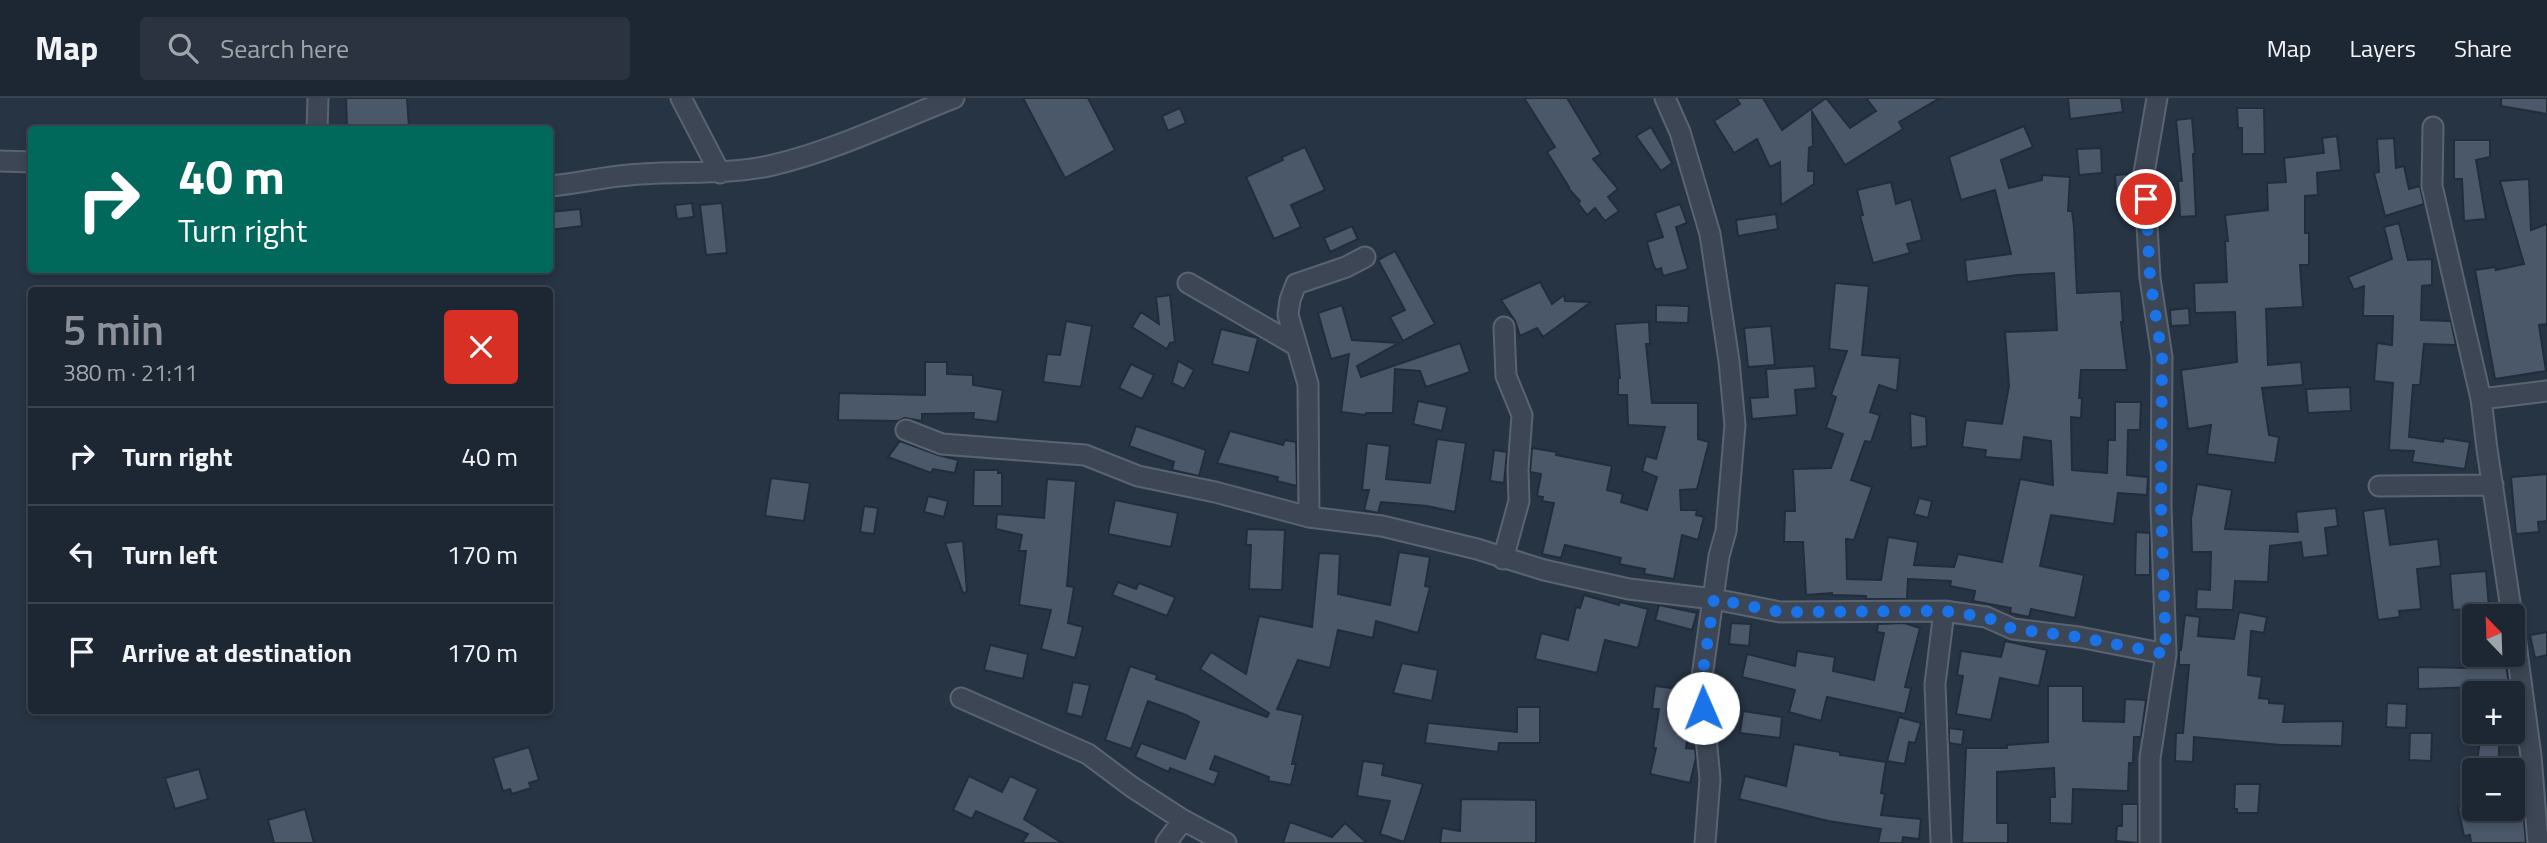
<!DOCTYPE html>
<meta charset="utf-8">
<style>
:root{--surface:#1d2733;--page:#2a333f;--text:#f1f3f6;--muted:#a0a5ac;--line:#3b444e;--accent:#8c9099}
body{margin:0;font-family:"Titillium Web",sans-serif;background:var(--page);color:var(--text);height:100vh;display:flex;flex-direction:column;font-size:26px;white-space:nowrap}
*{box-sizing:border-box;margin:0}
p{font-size:23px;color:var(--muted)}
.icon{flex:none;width:38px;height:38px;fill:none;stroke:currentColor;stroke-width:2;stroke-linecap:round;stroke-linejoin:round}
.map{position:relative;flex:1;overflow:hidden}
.details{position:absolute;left:28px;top:189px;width:525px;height:427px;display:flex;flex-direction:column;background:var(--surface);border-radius:7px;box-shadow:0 4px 10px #0003,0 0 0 2px var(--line)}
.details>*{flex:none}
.top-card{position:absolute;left:28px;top:28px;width:525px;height:147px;border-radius:7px;box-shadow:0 4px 10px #0003,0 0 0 2px var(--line);background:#00695c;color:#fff;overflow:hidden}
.needle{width:46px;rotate:337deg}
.tools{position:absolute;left:2462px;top:506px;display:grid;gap:14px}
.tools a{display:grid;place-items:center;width:63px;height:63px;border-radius:7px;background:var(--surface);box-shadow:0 4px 10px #0003,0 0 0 2px var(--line);font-size:35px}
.pin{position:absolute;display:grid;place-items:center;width:60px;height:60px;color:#fff;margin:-30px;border:4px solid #fff;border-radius:50%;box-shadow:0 2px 7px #0007}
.me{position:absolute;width:77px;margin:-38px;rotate:359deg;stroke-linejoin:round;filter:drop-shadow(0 0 5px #0008)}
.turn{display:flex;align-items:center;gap:24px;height:147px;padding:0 35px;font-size:32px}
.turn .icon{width:91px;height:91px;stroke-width:2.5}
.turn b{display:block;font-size:49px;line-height:60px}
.round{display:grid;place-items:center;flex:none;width:74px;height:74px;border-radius:7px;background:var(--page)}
.overview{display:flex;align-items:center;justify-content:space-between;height:119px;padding:0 35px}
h1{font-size:42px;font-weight:600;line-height:52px;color:var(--accent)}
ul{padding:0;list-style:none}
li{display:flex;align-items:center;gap:21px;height:98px;padding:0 35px;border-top:2px solid var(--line)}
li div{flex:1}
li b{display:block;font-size:26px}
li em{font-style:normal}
header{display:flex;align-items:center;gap:42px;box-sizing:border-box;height:98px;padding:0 35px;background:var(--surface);border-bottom:2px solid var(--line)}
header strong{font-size:33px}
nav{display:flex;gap:38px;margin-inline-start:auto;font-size:24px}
.search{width:490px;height:63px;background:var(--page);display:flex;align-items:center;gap:18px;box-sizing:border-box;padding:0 24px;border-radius:7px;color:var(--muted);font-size:26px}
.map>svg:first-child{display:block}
</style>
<header>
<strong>Map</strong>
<div class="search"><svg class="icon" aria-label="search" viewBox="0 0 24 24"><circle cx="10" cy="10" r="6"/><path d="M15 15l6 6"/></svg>Search here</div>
<nav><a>Map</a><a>Layers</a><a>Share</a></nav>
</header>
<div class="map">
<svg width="2547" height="745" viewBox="0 0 2547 745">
<rect width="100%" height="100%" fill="#273444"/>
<!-- building -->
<path fill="#4b586a" stroke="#222d3b" stroke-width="2" d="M346 0H407L409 30 347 31Z
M1023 0H1088L1115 52 1065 80Z
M1524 0H1567L1601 56 1593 61 1618 91 1608 99 1619 113 1605 123 1595 110 1587 117 1578 105 1580 103 1568 90 1569 89 1547 54 1555 49Z
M1736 0H1763L1782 32 1826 0 1850 30 1876 13 1866 0H1940L1899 24 1903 31 1845 67 1812 14 1813 48 1809 50 1808 73H1814V86L1781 107 1780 64 1770 69 1757 41 1734 55 1714 23 1740 6Z
M2068 0H2121L2123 14 2070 21Z
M2501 0H2547V16L2501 8Z
M1180 10 1186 25 1168 33 1162 18Z
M2237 10H2264L2265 56H2242V30H2238Z
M2192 20 2195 56H2193L2196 118 2180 119 2178 83H2182L2176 22Z
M2024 28 2033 49 2001 62 2009 90 2042 82V77L2070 79 2068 113H2072L2074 129 2077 195 2121 193 2123 224H2121L2127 272H2081L2079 300H2082L2081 320 2071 319 2072 372 2107 375 2108 342H2115V304H2141L2140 332H2128L2127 377 2148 379 2147 397 2118 395 2114 426 2051 417 2040 468 2084 477 2075 520 2031 511 2029 519 2010 515 2011 510 1973 503 1975 493 1950 488 1951 483 1908 481 1907 501H1866V498L1832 497V495L1806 497 1803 444H1784L1785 413H1795L1793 371 1831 370 1843 336 1826 330 1836 299 1831 297 1847 253 1829 251 1835 185 1869 188 1862 257 1900 260 1897 293 1879 287 1870 314 1880 317 1871 344 1865 343 1851 382 1872 389 1854 442 1846 441 1847 481 1881 482 1888 439 1918 444 1914 467 1954 469 1958 456 2002 464 2020 381 2053 387 2051 343 2024 339 2021 362 1985 359 1986 352 1962 349 1966 322 2002 326 2009 288 2005 234 2057 232 2054 175 2017 177 1967 184 1965 162 2011 156 1995 92 1961 102 1949 59Z
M1651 29 1672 65 1661 73 1636 38Z
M2337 38 2341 72 2317 75 2318 97 2305 98V135H2309V167H2300L2303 209 2266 211 2268 267 2301 264 2303 287 2262 290 2269 337 2279 339 2275 365 2207 356 2211 327 2188 331 2181 272 2237 264 2235 214 2195 215 2194 185 2227 184 2225 143H2228L2225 117 2268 112 2267 85 2286 84 2284 60 2324 55 2322 40Z
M2394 40 2396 70 2404 68 2409 91 2420 88 2424 106 2385 118 2374 75 2379 74 2377 41Z
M2454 42H2490V59L2476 62 2486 121 2464 123 2462 81H2454Z
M1305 49 1325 92 1291 107 1301 129 1274 141 1246 79 1283 62 1282 59Z
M2101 50 2102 75 2079 77 2077 51Z
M2131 76 2133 111 2117 112 2115 77Z
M2529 81 2531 132 2547 126V226L2539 227 2546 273 2495 281 2475 172 2495 169 2496 172 2524 166 2500 83Z
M1891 84 1896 106 1911 101 1922 142 1907 146 1910 155 1873 165 1860 118 1863 117 1857 92Z
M692 105 694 119 677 121 675 107Z
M722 105 727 155 706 157 700 107Z
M1680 106 1687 125 1676 129 1688 171 1663 178 1661 170 1656 172 1653 166 1647 144 1663 139 1655 115Z
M580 111 582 128 550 132V114Z
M1776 116 1778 131 1738 138 1736 122Z
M2399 125 2408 162 2432 161V187L2422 188 2421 222 2451 223 2456 247 2424 246 2420 287H2413L2409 339 2443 344 2444 340 2470 344 2465 371 2412 364 2414 353 2389 352 2393 285 2374 283 2377 245 2392 247 2393 218H2363L2364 188 2354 192 2348 179 2392 161 2384 129Z
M1352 128 1358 141 1330 154 1324 140Z
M1395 153 1435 226 1403 243 1390 219 1405 212 1378 162Z
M1540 184 1552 206 1564 197 1565 203 1591 204 1543 239 1537 230 1520 238 1515 223 1501 202Z
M1170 197 1175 244 1170 245 1167 251 1132 229 1141 214 1159 226 1156 199Z
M1342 207 1352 242 1399 245 1357 268 1361 279 1460 245 1470 274 1426 289 1420 273 1395 271 1393 315H1366L1365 317 1341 314 1349 256 1331 261 1318 215Z
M1656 207 1689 208 1688 225 1656 224Z
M2189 210 2190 227 2171 228 2170 212Z
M1066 223 1092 228 1081 289 1043 284 1047 256 1060 257Z
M1649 224 1650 246H1646L1652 305H1698V341L1709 344 1697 391 1680 392 1681 412H1697L1696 417 1704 419 1698 442 1682 437 1674 481 1644 476 1645 471 1619 466 1621 460 1565 447 1561 460 1542 456 1554 405 1542 403 1543 399 1537 398 1541 376 1530 374 1532 350 1557 354 1556 357 1612 368 1607 392 1623 396 1621 404 1647 412 1657 379 1642 373 1646 358 1656 361 1665 329 1628 327 1627 297H1618V280H1620L1615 226Z
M1771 228 1775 267 1748 269 1744 230Z
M1221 231 1258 240 1249 275 1212 266Z
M1178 263 1194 272 1184 291 1172 285Z
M925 264H947V276L973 277V287L1003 292 997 324 973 321 974 315 922 316V323L905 320 898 323 838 322 839 295 925 297Z
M1131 266 1154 277 1142 301 1119 290Z
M1814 268 1816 290 1795 292 1797 317 1752 321 1750 300 1768 299 1766 271Z
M2350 289 2351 313 2308 315 2306 291Z
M1418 303 1447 309 1442 333 1413 326Z
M1910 315 1926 319 1927 348 1911 350Z
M1136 328 1206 352 1199 378 1172 372 1174 364 1129 348Z
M1230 333 1283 347 1285 342 1296 344 1297 388 1277 383 1278 379 1217 365Z
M1437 341 1466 345 1455 414 1427 408 1381 404 1378 415 1364 412 1369 392H1362L1367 345 1390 348 1386 381 1430 385Z
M900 343 938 357 958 362 955 375 933 371 931 375 888 359Z
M1494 352 1507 354 1504 385 1490 383Z
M974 372H998V375H1002V408H973Z
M2547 376V423L2538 424 2539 434 2516 436 2511 379Z
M771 380 810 385 804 423 765 418Z
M1047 381 1076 383 1067 488 1074 489 1068 525 1083 529 1075 560 1041 551 1051 512 1019 507 1026 453H1019L1022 437 996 431 997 416 1044 420Z
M2197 386 2232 392 2225 431 2298 434 2296 414 2336 410 2338 428 2325 430 2328 457 2303 460 2301 444 2270 448 2268 484 2235 483 2233 512 2196 511 2197 491 2210 492 2211 454H2192L2191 421Z
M928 398 948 403 944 419 924 414Z
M1919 400 1932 403 1928 420 1914 416Z
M1115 402 1178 415 1171 449 1108 436Z
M864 408 878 410 874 436 860 434Z
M2385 410 2390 447 2438 441 2441 468 2417 471 2421 511 2399 513 2400 519 2378 522 2363 413Z
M1247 431 1285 432 1282 492 1249 491 1251 447H1246Z
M2136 434 2150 435V477H2135Z
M963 443 967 494 963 495 945 445Z
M1399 454 1430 459 1425 488 1430 489 1418 535 1376 523 1373 540 1338 532 1330 570 1298 562 1277 611 1303 617 1292 666H1296L1291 687 1268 683 1269 679 1215 658 1210 671 1219 674 1214 687 1170 670 1169 674 1135 659 1141 645 1185 661 1199 624 1186 617 1148 603 1131 651 1105 642 1130 568 1157 577 1156 581 1267 619 1269 615 1200 571 1211 554 1246 576 1259 518 1312 529 1319 455 1340 456 1338 496 1390 507Z
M2486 473 2489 510 2453 512 2450 476Z
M1118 484 1136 491 1139 485 1172 498 1175 500 1167 518 1112 497Z
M1584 497 1619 507 1620 504 1648 511 1638 550 1605 542 1597 575 1535 561 1541 535 1568 542 1576 509 1580 510Z
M1659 507 1697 515 1692 532 1655 522Z
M2239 514 2267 519 2264 535 2251 533 2248 577 2262 579 2259 600 2269 601V605L2285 606 2283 624 2343 623 2342 648 2281 647 2194 639 2193 664 2175 663 2176 635H2183L2189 567H2179V552H2181L2185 517 2200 519 2198 538 2234 541Z
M1731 525 1751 526 1749 548 1729 546Z
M1904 525 1920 530 1905 589 1911 590 1905 616 1827 599 1821 623 1789 614 1795 592 1742 579 1747 556 1795 568 1797 553 1835 559 1833 573 1874 582 1884 535 1877 534 1878 526Z
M2547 534V557L2535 560 2530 537Z
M2005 543 2047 552 2039 588 2000 580 1991 622 1956 616 1963 578 1957 577 1961 553 2001 559Z
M990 547 1028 556 1023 581 984 572Z
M2505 558 2509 588 2418 591V569L2467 570 2466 561Z
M1402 565 1438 572 1432 603 1393 595Z
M1073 584 1090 587 1082 619 1066 615Z
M1655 588 1689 592 1691 615 1686 650 1695 651 1696 660 1690 685 1650 676 1656 650H1653L1659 611H1652Z
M2048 588H2083V623L2124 624 2125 601 2146 602 2141 639H2134L2133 665H2129L2128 693 2073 691 2072 726 2050 725V699H2055L2054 670 1997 674V725H2008V745H1962L1966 650H2007V647L2048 644Z
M2387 605 2407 606 2406 630 2386 629Z
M1517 609H1540V645H1499L1498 654 1425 645 1428 625 1517 634Z
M1743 613 1782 619 1780 640 1740 635Z
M1899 619 1921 625 1915 645 1909 644 1905 666 1887 663Z
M1949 630 1964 632 1962 647 1949 645Z
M2481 634H2500L2498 672H2476Z
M2410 635H2432L2431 663 2409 662Z
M1794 646 1840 654V657L1886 664 1881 695 1885 696 1881 717 1921 721 1919 741 1903 739 1902 745H1878L1881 731 1828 723 1739 701 1745 678 1786 688Z
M529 649 539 682 529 685 531 690 512 696 510 691 503 693 493 660Z
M1363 663 1384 666 1382 677 1423 686 1404 744 1380 736 1390 703 1357 698Z
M199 671 208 701 175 711 165 680Z
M969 678 1002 694 1010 678 1038 691 1024 721 1062 745H1022L1028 736 976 713 972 721 953 712Z
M2235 686H2260L2258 715H2237V711H2234Z
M1461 701 1536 702V745H1440L1442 730 1460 733Z
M2474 705V710H2495V714L2523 711 2526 745H2471L2470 737 2464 738 2458 709Z
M2122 706H2138V745L2116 743 2117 728H2122Z
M305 711 314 745H274L268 722Z
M1290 724 1332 739 1345 725 1367 745H1283Z"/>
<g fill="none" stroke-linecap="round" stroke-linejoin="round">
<defs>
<path id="street" d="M681 0 720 75
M1665 0 1680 34 1710 136 1729 263 1735 327 1726 433 1719 458 1701 586 1710 681 1705 745
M2433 29 2432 88 2481 301 2487 351 2512 518
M317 32 318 0
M0 63 32 64
M550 88C576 86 602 79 629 77 678 72 725 78 773 67 836 52 895 23 954 0
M1188 185 1297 248
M2481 301 2547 293
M906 332 942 346 1085 357 1138 378 1215 394 1309 419 1382 428 1477 451 1544 472 1629 491 1714 501 1780 514 1944 513 1986 519 2013 531 2079 539 2166 556
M2379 388 2493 387
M1309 419 1308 286 1288 217 1290 202 1296 186 1346 169 1365 159
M1503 461 1519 403 1518 371 1522 317 1506 278 1504 229
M2513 523 2531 658 2538 745
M961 600 1088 656 1132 689 1183 722 1226 745
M1166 745 1183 722
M1941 745 1935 586 1944 513
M2150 745V660L2166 556 2161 408 2162 259 2150 180 2144 75 2157 0"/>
</defs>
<!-- street casing -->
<use href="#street" stroke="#5a6471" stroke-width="23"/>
<!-- street -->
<use href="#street" stroke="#3c4654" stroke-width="19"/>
</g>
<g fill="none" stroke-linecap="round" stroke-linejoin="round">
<!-- route -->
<path stroke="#1a73e8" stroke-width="12" stroke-dasharray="0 21.6" d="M1703 610 1701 586 1714 501 1780 514 1944 513 1986 519 2013 531 2079 539 2166 556 2161 408 2162 259 2150 180 2146 101"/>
</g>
</svg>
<div class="tools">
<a><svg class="needle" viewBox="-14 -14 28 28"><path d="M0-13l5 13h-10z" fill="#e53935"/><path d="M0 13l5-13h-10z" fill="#a0a5ac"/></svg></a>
<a>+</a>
<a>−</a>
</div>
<div class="pin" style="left:2146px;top:101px;background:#d93025"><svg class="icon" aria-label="arrive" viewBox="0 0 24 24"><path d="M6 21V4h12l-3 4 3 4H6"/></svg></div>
<svg class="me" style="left:1703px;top:610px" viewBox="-20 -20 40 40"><circle r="19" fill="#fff"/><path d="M0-13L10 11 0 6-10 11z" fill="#1a73e8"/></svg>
<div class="top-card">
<div class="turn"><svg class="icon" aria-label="right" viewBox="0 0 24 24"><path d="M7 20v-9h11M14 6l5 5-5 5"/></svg><div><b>40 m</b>Turn right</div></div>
</div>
<section class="details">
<div class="overview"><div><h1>5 min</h1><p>380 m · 21:11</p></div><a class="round" style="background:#d93025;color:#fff"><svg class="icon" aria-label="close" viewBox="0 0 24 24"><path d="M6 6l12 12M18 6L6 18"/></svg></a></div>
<ul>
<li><svg class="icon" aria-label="right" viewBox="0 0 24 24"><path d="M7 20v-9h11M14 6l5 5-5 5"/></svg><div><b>Turn right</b></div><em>40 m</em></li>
<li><svg class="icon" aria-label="left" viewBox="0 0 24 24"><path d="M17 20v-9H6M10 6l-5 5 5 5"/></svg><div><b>Turn left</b></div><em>170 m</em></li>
<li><svg class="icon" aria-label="arrive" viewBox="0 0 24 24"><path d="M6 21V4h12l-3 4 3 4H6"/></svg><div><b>Arrive at destination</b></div><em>170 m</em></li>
</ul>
</section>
</div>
